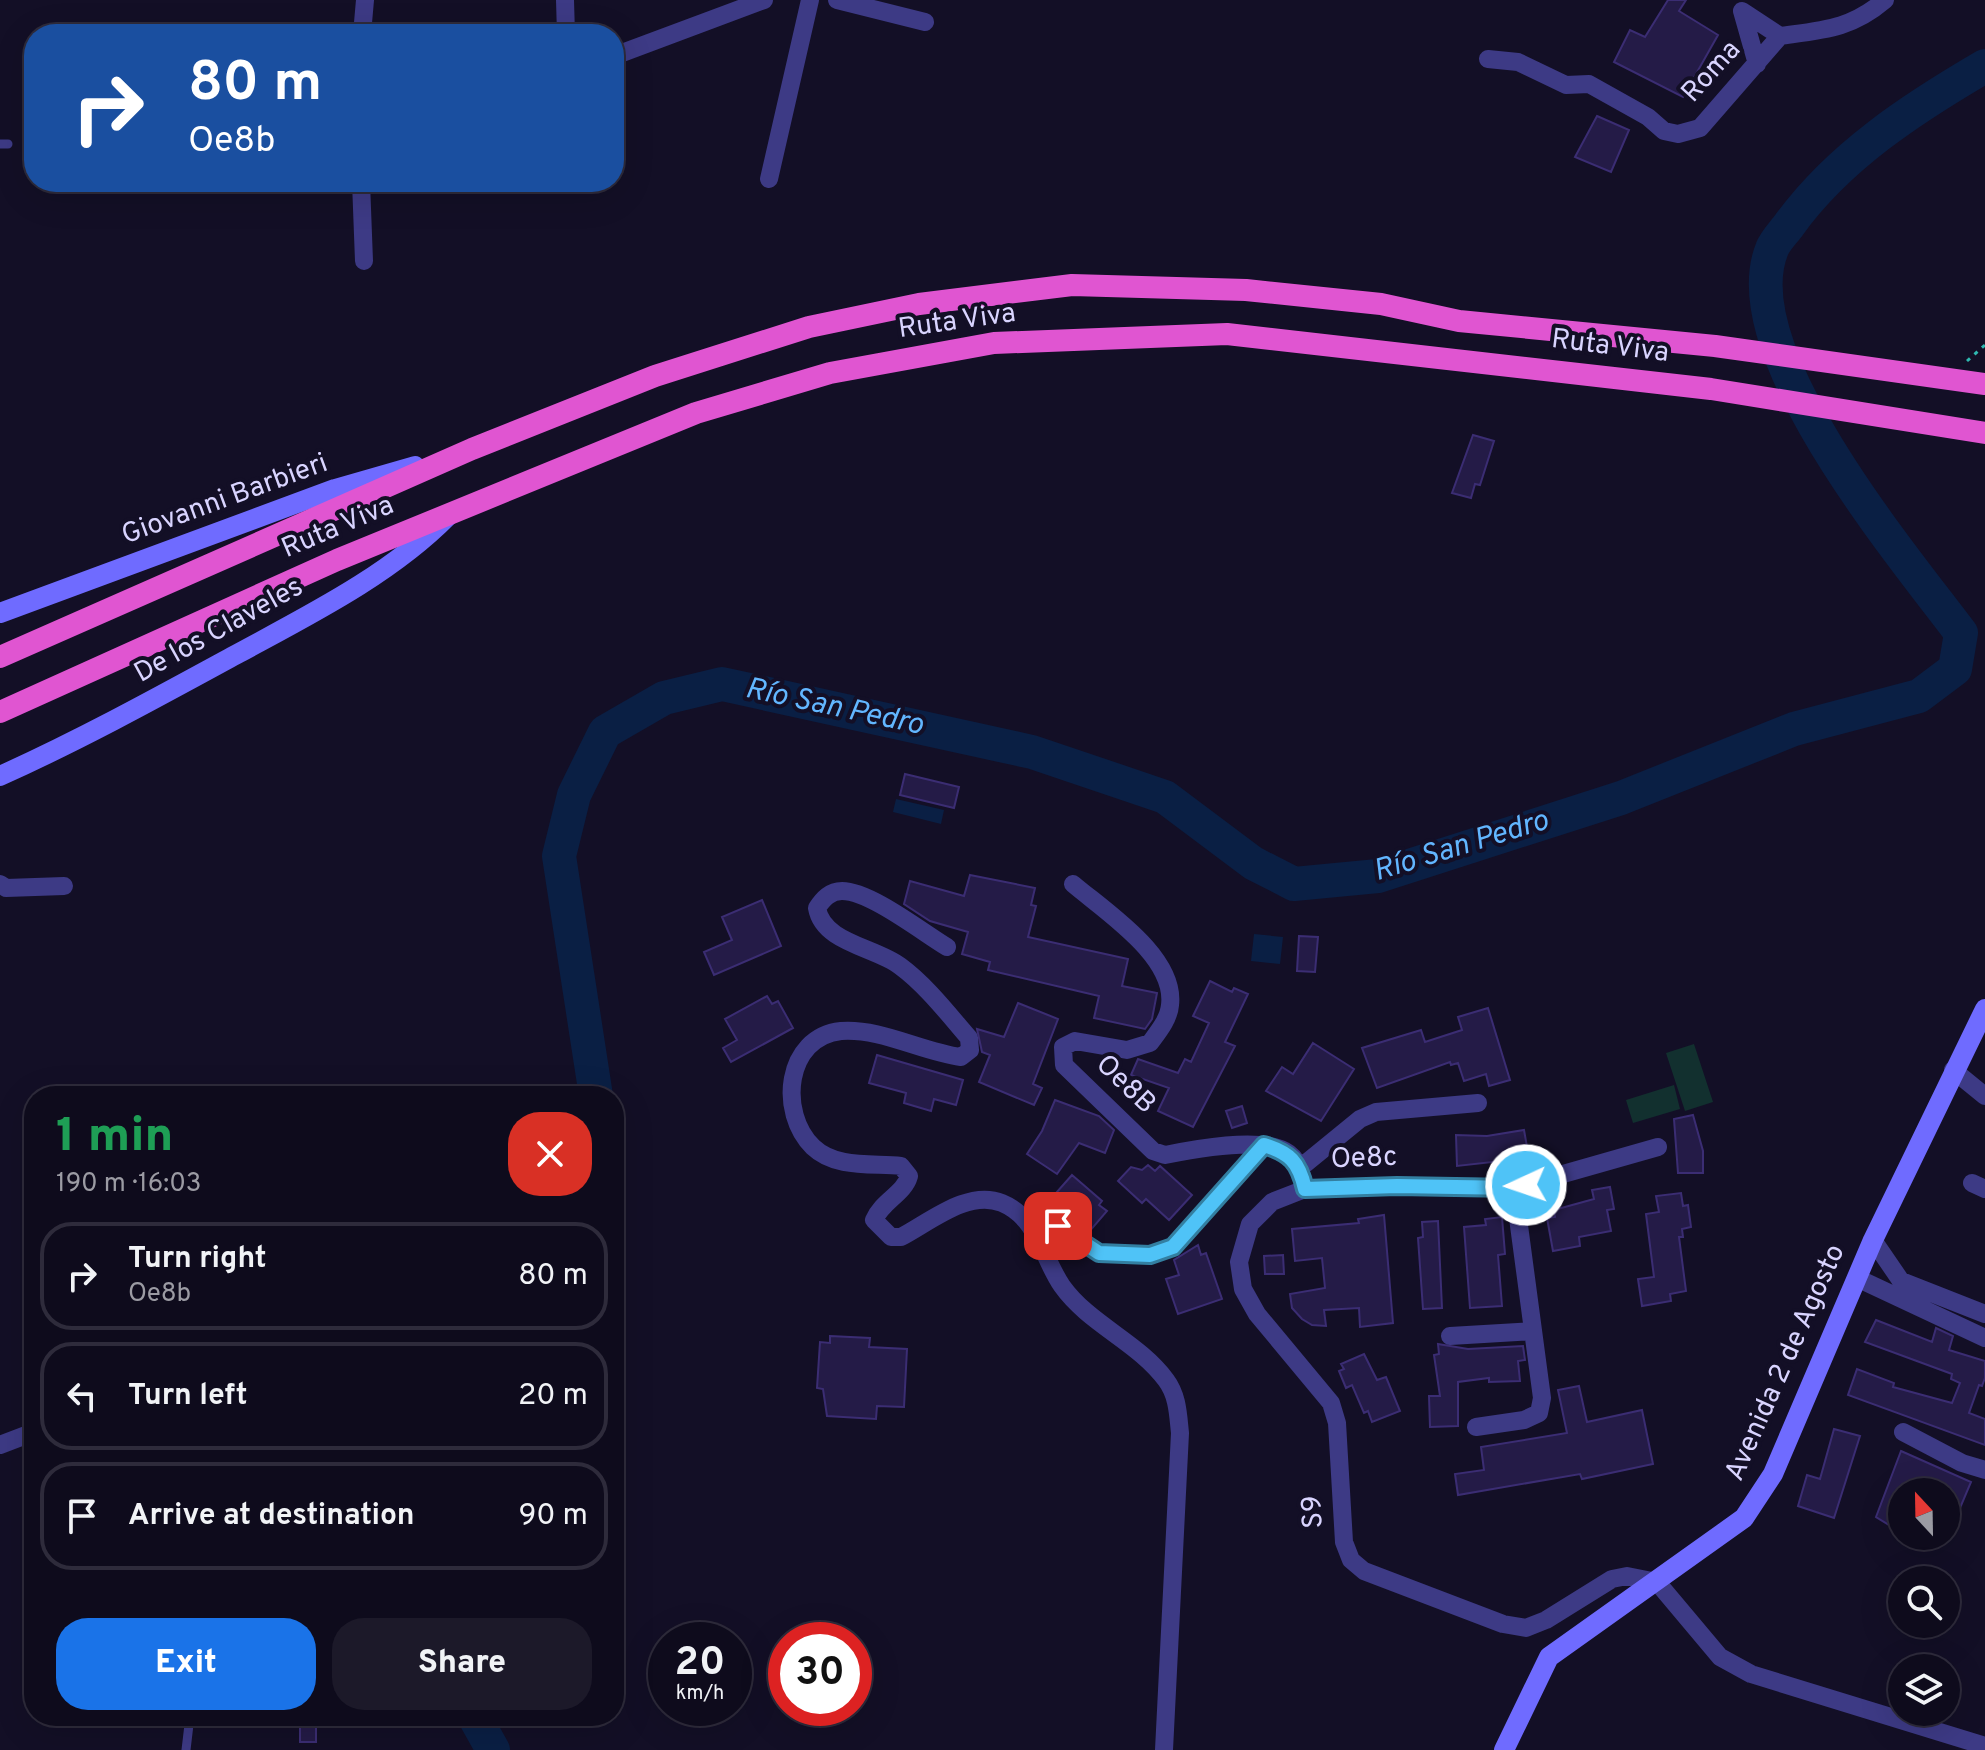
<!DOCTYPE html>
<meta charset="utf-8">
<style>
:root{--surface:#0e0b1c;--page:#1c1929;--text:#f1f3f6;--muted:#9b9ba3;--line:#2e2b3b;--accent:#1a73e8}
body{margin:0;font-family:Overpass,sans-serif;background:var(--page);color:var(--text);height:100vh;display:flex;flex-direction:column;font-size:30px;white-space:nowrap}
*{box-sizing:border-box;margin:0}
p{font-size:26px;color:var(--muted)}
.icon{flex:none;width:44px;height:44px;fill:none;stroke:currentColor;stroke-width:2;stroke-linecap:round;stroke-linejoin:round}
.map{position:relative;flex:1;overflow:hidden}
.panel{position:absolute;left:24px;top:1086px;width:600px;height:640px;display:flex;flex-direction:column;background:var(--surface);border-radius:32px;box-shadow:0 8px 32px #0002,0 0 0 2px var(--line)}
.panel>*{flex:none}
.guide{position:absolute;left:24px;top:24px;width:600px;height:168px;border-radius:32px;box-shadow:0 8px 32px #0002,0 0 0 2px var(--line);background:#1a4fa0;color:#fff;overflow:hidden}
.needle{width:52px;rotate:338deg}
.buttons{position:absolute;left:1888px;top:1478px;display:grid;gap:16px}
.buttons a{display:grid;place-items:center;width:72px;height:72px;border-radius:50%;background:var(--surface);box-shadow:0 8px 32px #0002,0 0 0 2px var(--line);font-size:40px}
.speed{position:absolute;left:648px;top:1622px;display:flex;gap:16px;font-size:40px;font-weight:700;text-align:center}
.speed>*{display:grid;place-content:center;width:104px;height:104px;border-radius:50%;background:var(--surface);box-shadow:0 8px 32px #0002,0 0 0 2px var(--line);line-height:1}
.speed small{font-size:20px;font-weight:400}
.speed .limit{border:12px solid #d22;background:#fff;color:#111}
.pin{position:absolute;display:grid;place-items:center;width:68px;height:68px;color:#fff;margin:-34px;border-radius:16px;box-shadow:0 4px 12px #0006}
.me{position:absolute;width:88px;margin:-44px;rotate:267deg;stroke-linejoin:round;filter:drop-shadow(0 0 6px #0008)}
.turn{display:flex;align-items:center;gap:28px;height:168px;padding:0 32px;font-size:36px}
.turn .icon{width:104px;height:104px;stroke-width:2.5}
.turn b{display:block;font-size:56px;line-height:68px}
.round{display:grid;place-items:center;flex:none;width:84px;height:84px;border-radius:32px;background:var(--page)}
.headline{display:flex;align-items:center;justify-content:space-between;height:136px;padding:0 32px}
h1{font-size:48px;font-weight:800;line-height:60px;color:#1e9e55}
.action{display:flex;gap:16px;margin-top:auto;padding:16px 32px}
.action a{flex:1;height:92px;border-radius:32px;background:var(--accent);color:#fff;font-size:32px;font-weight:800;line-height:92px;text-align:center}
.action a+a{background:var(--page);color:var(--text)}
ul{padding:0;list-style:none}
li{display:flex;align-items:center;gap:24px;height:108px;margin:0 16px 12px;padding:0 16px;border:4px solid var(--line);border-radius:32px}
li div{flex:1}
li b{display:block;font-size:30px}
li em{font-style:normal}
.map>svg:first-child{display:block}
</style>
<div class="map">
<svg width="1985" height="1750" viewBox="0 0 1985 1750">
<rect width="100%" height="100%" fill="#130f26"/>
<!-- green -->
<path fill="#12302f" d="M1694 1044 1713 1102 1685 1111 1666 1053Z
M1674 1085 1680 1109 1633 1123 1626 1100Z"/>
<!-- water -->
<path fill="#0a1f44" d="M896 799 944 810 941 824 893 812Z
M1254 934 1283 937 1280 964 1251 961Z"/>
<g fill="none" stroke-linecap="round" stroke-linejoin="round">
<!-- river -->
<path stroke="#0a1f44" stroke-width="34" d="M596 1096 559 856 574 795 605 732 664 698 722 684 1032 752 1165 797 1253 863 1294 884 1378 876 1621 798 1794 729 1919 696 1955 669 1961 633C1901 553 1731 351 1772 249 1775 241 1784 232 1789 225 1839 156 1913 108 1985 66
M474 1716 493 1750"/>
</g>
<!-- building -->
<path fill="#241b47" stroke="#3b2d73" stroke-width="2" d="M1668 0H1686L1679 11 1718 35 1683 97 1614 62 1630 30 1645 37Z
M1597 116 1629 130 1611 172 1575 157Z
M1473 435 1494 441 1480 485 1475 484 1471 498 1452 493Z
M905 774 959 787 954 808 900 795Z
M970 875 1035 888 1031 905 1036 906 1028 937 1128 959 1122 986 1157 993 1152 1019 1145 1029 1094 1018 1099 996 988 970 990 962 962 954 968 932 930 921 904 904 910 881 964 896Z
M762 900 781 946 714 975 704 952 732 940 722 917Z
M1299 936 1318 937 1315 972 1297 971Z
M1210 981 1232 992 1234 988 1248 994 1225 1042 1235 1046 1193 1127 1158 1111 1169 1088 1131 1075 1138 1059 1178 1073 1185 1059 1191 1062 1209 1023 1193 1016Z
M767 996 772 1004 778 1001 793 1028 731 1062 723 1048 737 1040 725 1019Z
M1018 1003 1058 1019 1033 1084 1042 1088 1034 1105 979 1082 990 1055 982 1052 977 1029 1004 1037Z
M1488 1008 1510 1080 1489 1086 1486 1074 1464 1081 1458 1063 1451 1065 1450 1062 1377 1088 1362 1048 1421 1030 1425 1042 1462 1030 1458 1017Z
M1313 1043 1354 1069 1321 1121 1266 1091 1282 1067 1293 1074Z
M877 1055 963 1080 956 1105 934 1099 931 1111 904 1103 906 1093 869 1083Z
M1055 1100 1099 1116 1114 1130 1105 1153 1079 1143 1057 1174 1027 1154 1042 1131Z
M1242 1106 1247 1123 1232 1128 1226 1111Z
M1693 1115 1703 1151V1173H1678L1674 1119Z
M1524 1130 1529 1158 1457 1166 1456 1135 1487 1136Z
M1148 1165 1155 1171 1160 1166 1192 1195 1169 1220 1146 1199 1142 1203 1118 1181 1131 1167 1142 1170Z
M1072 1175 1102 1201 1099 1205 1107 1211 1089 1232 1048 1202Z
M1610 1187 1614 1209 1607 1210 1611 1231 1579 1237 1580 1246 1553 1251 1547 1218 1555 1217 1554 1210 1594 1199 1592 1190Z
M1681 1193 1683 1206 1688 1205 1691 1227 1682 1229 1683 1237H1679L1686 1291 1670 1294 1671 1301 1642 1306 1638 1279 1654 1277 1646 1214 1659 1212 1656 1196Z
M1384 1215 1393 1323 1360 1327 1359 1308 1324 1310 1326 1326 1312 1325 1302 1319 1292 1308 1290 1294 1325 1288 1322 1258 1295 1261 1292 1229 1359 1223 1358 1219Z
M1502 1217 1505 1254 1498 1255 1502 1306 1470 1308 1464 1227 1486 1225 1485 1219Z
M1438 1221 1442 1308 1423 1309 1418 1238 1423 1237 1422 1222Z
M1198 1245 1201 1255 1206 1253 1222 1299 1178 1314 1166 1279 1179 1275 1174 1260Z
M1283 1255 1284 1274H1265L1264 1256Z
M1876 1320 1932 1342 1936 1328 1953 1336 1949 1350 1985 1361V1378L1982 1386 1979 1385 1969 1413 1985 1419V1445L1848 1395 1857 1369 1894 1383 1893 1387 1952 1403 1960 1383 1951 1379 1952 1374 1865 1342Z
M830 1336 870 1338 869 1347 907 1349 904 1407 877 1406 876 1419 827 1416 823 1389 817 1388 820 1342 830 1343Z
M1438 1344 1468 1349 1523 1346 1525 1360 1518 1361 1520 1381 1489 1382V1378L1458 1382V1426L1430 1427 1429 1396H1440L1434 1355 1439 1354Z
M1364 1354 1377 1380 1386 1377 1400 1411 1372 1422 1368 1411 1364 1413 1352 1385 1346 1388 1339 1371 1344 1369 1341 1364Z
M1579 1386 1587 1422 1642 1410 1653 1464 1582 1479 1580 1474 1458 1495 1455 1474 1484 1470 1481 1447 1567 1433 1558 1390Z
M1834 1429 1860 1436 1834 1518 1798 1506 1807 1475 1820 1479Z
M1901 1451 1971 1482 1946 1541V1492H1902V1533L1876 1517Z
M300 1723H316V1742H300Z"/>
<g fill="none" stroke-linecap="round" stroke-linejoin="round">
<!-- path -->
<path stroke="#2fb8b0" stroke-width="3" stroke-dasharray="4 6" stroke-linecap="butt" d="M1967 361 1985 345"/>
<!-- service -->
<path stroke="#3d3a85" stroke-width="9" d="M0 144H8
M186 1750 190 1716"/>
<!-- minor -->
<path stroke="#3d3a85" stroke-width="18" d="M565 0 566 34
M837 0 925 22
M362 34 365 0
M614 56 764 0
M1488 59 1518 62 1566 85 1589 84 1648 117 1664 131 1678 134 1700 128 1780 36C1824 30 1851 29 1885 0
M1757 64 1742 11 1780 36
M769 179 810 0
M361 182 364 261
M0 884 6 888 64 886
M1073 884C1106 912 1176 957 1170 1005 1169 1019 1158 1032 1150 1043L1127 1050 1075 1041 1063 1047 1064 1065 1153 1151 1165 1155C1195 1149 1258 1137 1285 1151 1299 1158 1302 1175 1305 1189
M947 947C922 932 870 891 842 891 830 891 823 899 817 908 823 943 875 947 900 966 926 985 949 1015 969 1038L970 1050 961 1057C922 1052 881 1028 841 1031 785 1037 778 1113 813 1147 836 1169 873 1163 901 1166L909 1176C904 1194 882 1201 874 1220L891 1237H901C930 1222 968 1189 1002 1203 1038 1218 1042 1257 1062 1286 1089 1324 1138 1342 1166 1380 1178 1396 1178 1415 1180 1433L1164 1750
M1953 1070 1985 1096
M1658 1147 1514 1188 1397 1186 1305 1189 1272 1202 1250 1224 1239 1262 1243 1289 1257 1314 1331 1403 1337 1423 1344 1542 1351 1560 1364 1571 1503 1624 1526 1628 1546 1620 1612 1579 1627 1576 1657 1582 1720 1657 1751 1674 1985 1746
M1300 1168 1360 1119 1376 1112 1478 1103
M1972 1183 1985 1189
M1038 1212 1099 1253 1150 1255 1173 1247 1264 1145
M1873 1240 1901 1281 1985 1314
M1857 1278 1985 1338
M1450 1336 1533 1331
M1476 1427 1524 1420 1539 1413 1542 1398 1514 1188
M1903 1432 1962 1463 1985 1470
M0 1445 34 1432"/>
<!-- secondary -->
<path stroke="#6f6bff" stroke-width="20" d="M0 613 335 489 415 466
M0 776C82 739 160 696 239 653 311 614 391 574 448 516
M1504 1750 1549 1657 1744 1518 1773 1474 1873 1240 1985 1009"/>
<!-- trunk -->
<path stroke="#e055d1" stroke-width="22" d="M0 657 472 449 655 376 809 327 919 304 1072 285 1246 290 1381 304 1459 321 1715 346 1985 384
M0 712 337 560 696 413 830 373 994 343 1227 334 1711 389 1985 433"/>
</g>
<g fill="none" stroke-linecap="round" stroke-linejoin="round">
<defs>
<path id="route" d="M1058 1226 1099 1253 1150 1255 1173 1247 1264 1145C1290 1153 1299 1162 1305 1189L1397 1186 1514 1188 1526 1185"/>
</defs>
<!-- route casing -->
<use href="#route" stroke="#337fa1" stroke-width="20"/>
<!-- route -->
<use href="#route" stroke="#4fc3f7" stroke-width="14"/>
</g>
<g text-anchor="middle" dominant-baseline="central" stroke-width="8" stroke-linejoin="round" paint-order="stroke">
<!-- street labels -->
<g font-size="28" fill="#d9d4ff" stroke="#130f26">
<text transform="translate(1712 72) rotate(-48)">Roma</text>
<text transform="translate(957 322) rotate(-8)">Ruta Viva</text>
<text transform="translate(1610 347) rotate(7)">Ruta Viva</text>
<text transform="translate(225 500) rotate(-20)">Giovanni Barbieri</text>
<text transform="translate(338 528) rotate(-23)">Ruta Viva</text>
<text transform="translate(219 631) rotate(-29)">De los Claveles</text>
<text transform="translate(1125 1085) rotate(44)">Oe8B</text>
<text transform="translate(1364 1159) rotate(-2)">Oe8c</text>
<text transform="translate(1786 1363) rotate(-66)">Avenida 2 de Agosto</text>
<text transform="translate(1314 1512) rotate(-93)">S9</text>
</g>
<!-- water labels -->
<g font-size="30" font-style="italic" fill="#62b6ff" stroke="#130f26">
<text transform="translate(834 708) rotate(12)">Río San Pedro</text>
<text transform="translate(1461 847) rotate(-17)">Río San Pedro</text>
</g>
</g>
</svg>
<div class="buttons">
<a><svg class="needle" viewBox="-14 -14 28 28"><path d="M0-13l5 13h-10z" fill="#e53935"/><path d="M0 13l5-13h-10z" fill="#9b9ba3"/></svg></a>
<a><svg class="icon" aria-label="search" viewBox="0 0 24 24"><circle cx="10" cy="10" r="6"/><path d="M15 15l6 6"/></svg></a>
<a><svg class="icon" aria-label="layers" viewBox="0 0 24 24"><path d="M12 4l9 5-9 5-9-5zM3 14l9 5 9-5"/></svg></a>
</div>
<div class="speed"><div>20<small>km/h</small></div><div class="limit">30</div></div>
<div class="pin" style="left:1058px;top:1226px;background:#d93025"><svg class="icon" aria-label="arrive" viewBox="0 0 24 24"><path d="M6 21V4h12l-3 4 3 4H6"/></svg></div>
<svg class="me" style="left:1526px;top:1185px" viewBox="-20 -20 40 40"><circle r="17" fill="#4fc3f7" stroke="#fff" stroke-width="3"/><path d="M0-11L8 9 0 5-8 9z" fill="#fff"/></svg>
<div class="guide">
<div class="turn"><svg class="icon" aria-label="right" viewBox="0 0 24 24"><path d="M7 20v-9h11M14 6l5 5-5 5"/></svg><div><b>80 m</b>Oe8b</div></div>
</div>
<section class="panel">
<div class="headline"><div><h1>1 min</h1><p>190 m · 16:03</p></div><a class="round" style="background:#d93025;color:#fff"><svg class="icon" aria-label="close" viewBox="0 0 24 24"><path d="M6 6l12 12M18 6L6 18"/></svg></a></div>
<ul>
<li><svg class="icon" aria-label="right" viewBox="0 0 24 24"><path d="M7 20v-9h11M14 6l5 5-5 5"/></svg><div><b>Turn right</b><p>Oe8b</p></div><em>80 m</em></li>
<li><svg class="icon" aria-label="left" viewBox="0 0 24 24"><path d="M17 20v-9H6M10 6l-5 5 5 5"/></svg><div><b>Turn left</b></div><em>20 m</em></li>
<li><svg class="icon" aria-label="arrive" viewBox="0 0 24 24"><path d="M6 21V4h12l-3 4 3 4H6"/></svg><div><b>Arrive at destination</b></div><em>90 m</em></li>
</ul>
<div class="action"><a>Exit</a><a>Share</a></div>
</section>
</div>
